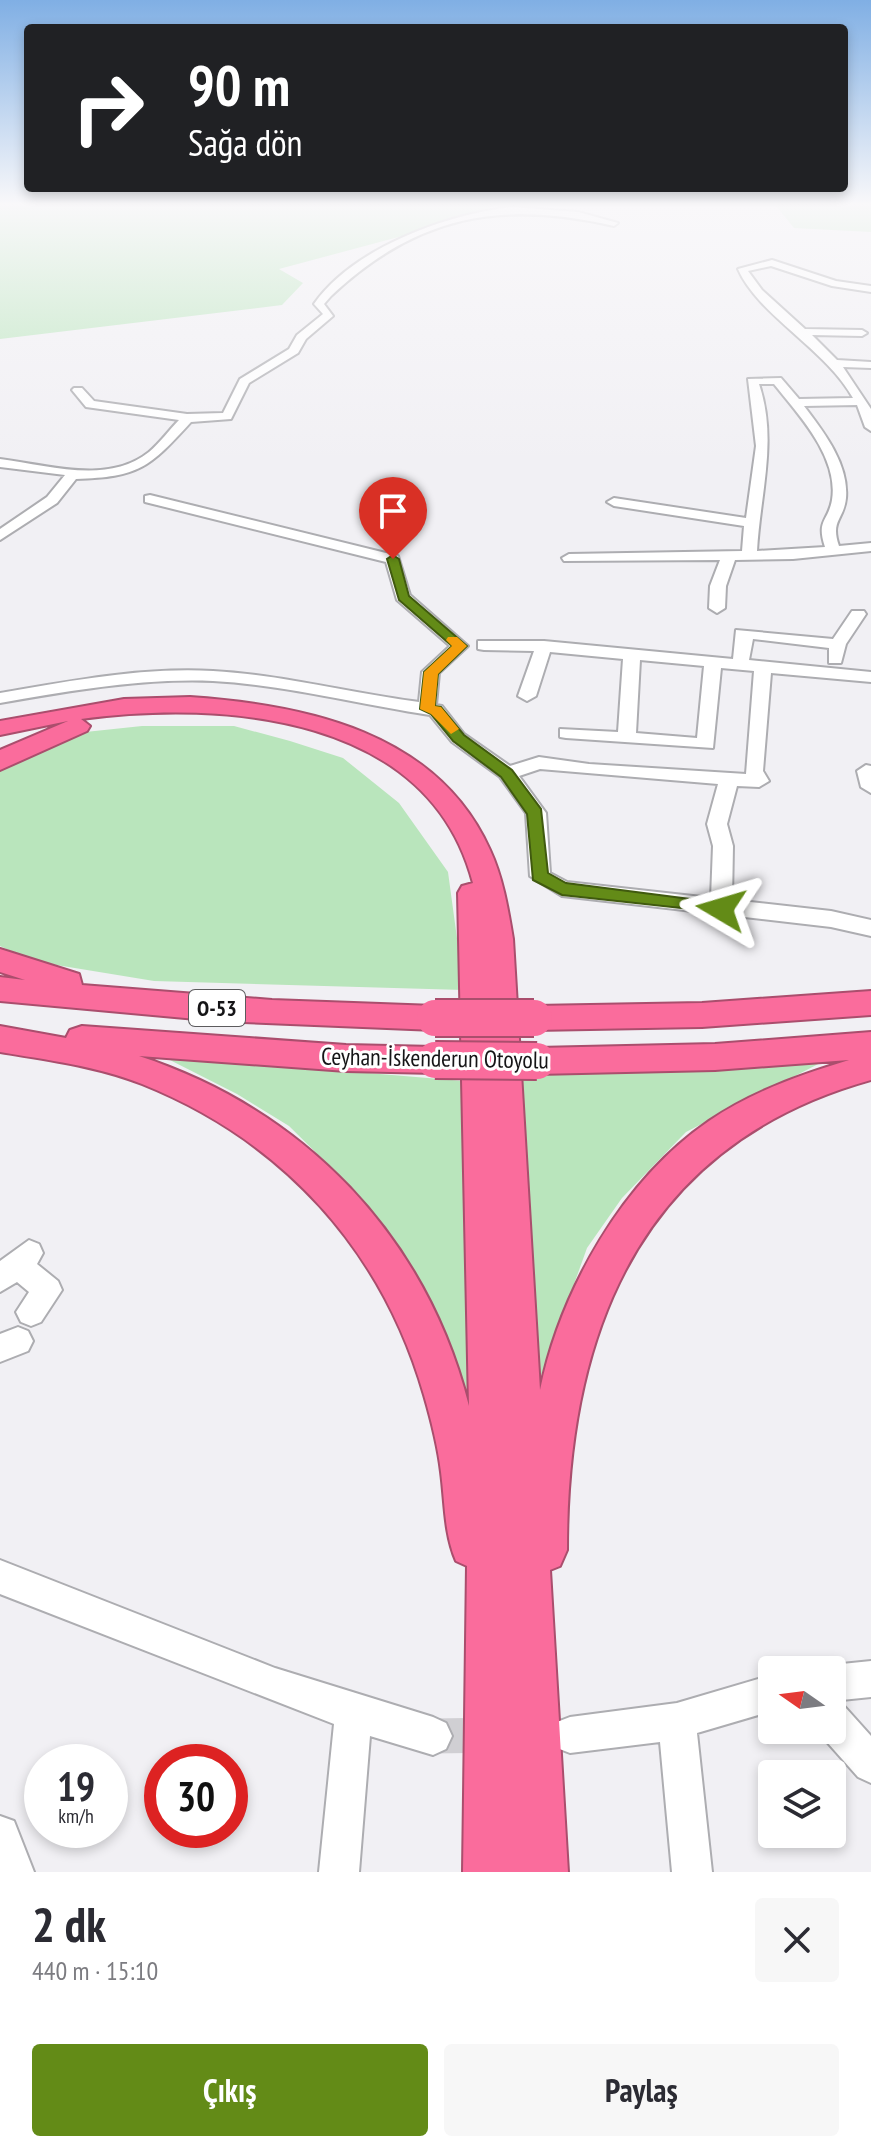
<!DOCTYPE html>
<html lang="tr">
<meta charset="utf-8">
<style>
:root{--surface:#fff;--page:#f7f7f7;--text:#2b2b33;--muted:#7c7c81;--accent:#638b17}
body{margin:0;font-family:"PT Sans Narrow",sans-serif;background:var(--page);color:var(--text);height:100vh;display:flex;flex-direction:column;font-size:30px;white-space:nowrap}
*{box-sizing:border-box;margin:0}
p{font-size:26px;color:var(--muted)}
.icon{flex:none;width:44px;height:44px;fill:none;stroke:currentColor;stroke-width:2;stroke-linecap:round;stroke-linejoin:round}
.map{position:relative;height:1872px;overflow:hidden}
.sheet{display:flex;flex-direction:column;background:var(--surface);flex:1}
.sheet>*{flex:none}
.hud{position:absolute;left:24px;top:24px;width:824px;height:168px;border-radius:8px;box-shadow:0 4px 12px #0003;background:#202124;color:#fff;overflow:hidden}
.needle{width:52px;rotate:284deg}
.tools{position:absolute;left:758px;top:1656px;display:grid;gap:16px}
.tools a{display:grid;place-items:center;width:88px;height:88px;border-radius:8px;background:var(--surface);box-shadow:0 4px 12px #0003;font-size:40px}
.speed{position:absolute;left:24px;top:1744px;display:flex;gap:16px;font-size:40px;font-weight:700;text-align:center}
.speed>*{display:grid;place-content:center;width:104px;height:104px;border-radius:50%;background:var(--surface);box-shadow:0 4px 12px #0003;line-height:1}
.speed small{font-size:20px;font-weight:400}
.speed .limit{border:12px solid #d22;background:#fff;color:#111}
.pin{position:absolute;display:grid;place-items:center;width:68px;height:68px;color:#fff;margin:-82px -34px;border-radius:50% 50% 50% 0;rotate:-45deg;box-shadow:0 0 8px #0007}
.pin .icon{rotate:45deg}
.me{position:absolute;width:88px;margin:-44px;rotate:277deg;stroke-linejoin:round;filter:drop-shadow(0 0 6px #0008)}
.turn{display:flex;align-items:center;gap:28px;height:168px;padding:0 32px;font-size:36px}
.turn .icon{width:104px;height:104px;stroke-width:2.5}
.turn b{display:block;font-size:56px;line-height:68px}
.round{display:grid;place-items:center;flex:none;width:84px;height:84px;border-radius:8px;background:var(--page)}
.headline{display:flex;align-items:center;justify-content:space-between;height:136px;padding:0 32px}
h1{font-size:48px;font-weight:800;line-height:60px}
.action{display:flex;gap:16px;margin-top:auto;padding:16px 32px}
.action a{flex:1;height:92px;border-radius:8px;background:var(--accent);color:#fff;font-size:32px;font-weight:800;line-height:92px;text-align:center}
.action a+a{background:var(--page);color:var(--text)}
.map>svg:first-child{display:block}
</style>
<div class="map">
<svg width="871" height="1872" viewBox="0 0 871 1872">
<rect width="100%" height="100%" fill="#f1f0f4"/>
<!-- green -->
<path fill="#b9e5bc" d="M0 202H506L432 228 279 269 303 283 282 305 0 339Z
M773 202H871V232L794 228Z
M142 726H234L290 741 343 758 399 803 448 872 464 990 154 981 32 961 0 946V769L76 733Z
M162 1056 464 1081 472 1447 414 1278 359 1195 289 1126 237 1094Z
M826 1060 686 1132 622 1198 587 1248 528 1412 514 1075Z"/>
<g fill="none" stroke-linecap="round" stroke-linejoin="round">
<!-- minor-tunnel -->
<path stroke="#d0cfd3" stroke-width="35" stroke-dasharray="35 17" stroke-linecap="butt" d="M433 1736 492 1735"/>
<defs>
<path id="minor" d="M512 207 578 212 618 223 614 226C502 200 417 215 331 296L324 304 333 316 306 339 298 353 249 383 231 419 191 422C149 468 139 477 76 479L57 503 0 540V529L47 497 65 475 0 467V459C48 465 108 485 149 452 160 443 169 430 179 420L86 407 72 390 74 388H82L94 401 187 414 223 413 240 379 289 349 297 335 323 314 314 304C353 248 447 214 512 207Z
M772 260 836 281 871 286V292L832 286 771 266 748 271 762 290 805 329 862 330 867 333 862 336 812 335 837 360 871 362V368L843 367 871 409V431L865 427 857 405 804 406C823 431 849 464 846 498 844 520 830 520 839 546L871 543V551L793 559 735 560 726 586 725 608 717 613 709 608 710 586 720 560 564 561 562 558 569 554 742 551 744 526 614 506 607 502 614 498 746 518 756 446 748 379 781 378 799 399 853 398C826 349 758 315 738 269ZM759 384H774C798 414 839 457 832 500 828 522 816 520 825 547L757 551C760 494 778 440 759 384Z
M150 495 398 556 410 595 468 646 439 673 436 705 442 706 464 734 510 766 539 757 589 764 746 774 754 671 721 668 713 748 566 738 560 737V729L618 732 623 659 550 652 536 696 527 701 518 696 534 651 484 650 478 649V641H544L733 659 736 630 833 639 852 611H864L866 614 846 644 841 663H829V648L753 639 749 660 871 672V682L771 673 763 771 769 781 759 787 737 786 727 824 733 846 732 900 831 911 871 920V936L831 927 562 896 530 876 526 813 500 777 452 742 430 715C358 704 286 685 213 681 141 678 70 691 0 703V693C70 681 142 667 213 671 283 675 350 693 419 702L422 672 450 646 397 600 386 562 145 502V496ZM640 660 704 666 697 738 636 733ZM540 769 718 784 707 824 713 846 711 898 567 882 550 873 546 813 519 776Z
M866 765 871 766V793L861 787 857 771Z
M29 1240 39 1244 43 1253 37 1264 58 1281 62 1290 41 1322 31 1326 21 1322 16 1312 29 1292 17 1282 0 1292V1261Z
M18 1327 28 1331 33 1341 28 1351 0 1362V1334Z
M0 1560 275 1668 433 1717 446 1723 452 1736 446 1749 433 1755 370 1736 359 1872H319L334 1724 0 1594Z
M871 1661V1697L832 1701V1670H820L832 1665Z
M772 1675V1711L697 1733 712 1872H672L660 1742 570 1753 557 1748 552 1735 557 1722 570 1717 677 1703Z
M832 1702 845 1707 871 1736V1783L858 1777 819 1733 818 1730H832Z
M0 1816 14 1821 34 1872H0Z"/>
<path id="highway" d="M190 697C306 705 437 732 490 850 503 878 508 909 513 939L540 1390C561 1289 623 1180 709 1121 751 1092 800 1075 849 1060L715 1070 537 1074 525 1070 520 1061 525 1052 537 1048 715 1044 871 1032V1080C642 1144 567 1329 567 1550L560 1566 550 1570 568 1872H463L467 1566 456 1561C444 1533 445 1502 441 1472 438 1447 431 1419 424 1395 382 1249 282 1140 142 1084 97 1066 47 1060 0 1052V1026L66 1038 70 1030 82 1026 346 1045 435 1047 447 1051 452 1060 447 1069 435 1073 346 1071 139 1056C304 1110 426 1236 469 1406L458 893 462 886 473 883C429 714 224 700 81 719L90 726 87 731 0 770V750L68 721 0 735V721L124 699Z
M0 949 79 974 82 985 272 1000 435 1006 446 1009 451 1018 446 1027 435 1030 218 1021 0 1001V977L25 980 0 972Z
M871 991V1015L702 1027 534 1030 523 1027 518 1018 523 1009 534 1006 702 1003Z"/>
</defs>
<!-- minor casing -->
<use href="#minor" stroke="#adadb1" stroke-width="4"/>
<!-- highway casing -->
<use href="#highway" stroke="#aa4e6d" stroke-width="4"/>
<!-- minor -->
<use href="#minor" fill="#fff" fill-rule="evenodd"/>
<!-- highway -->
<use href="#highway" fill="#fa6c9c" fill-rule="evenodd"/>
<defs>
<path id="highway-bridge" d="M435 1018H534
M435 1060 537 1061"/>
</defs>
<!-- highway-bridge casing -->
<use href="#highway-bridge" stroke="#aa4e6d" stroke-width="40" stroke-linecap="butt"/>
<!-- highway-bridge -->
<use href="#highway-bridge" stroke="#fa6c9c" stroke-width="36"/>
</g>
<!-- sky -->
<linearGradient id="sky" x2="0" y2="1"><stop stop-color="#80afe4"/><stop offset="0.44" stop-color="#f9f8fa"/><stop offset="1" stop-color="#f9f8fa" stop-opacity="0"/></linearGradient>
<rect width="871" height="464" fill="url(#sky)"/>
<!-- route -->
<path fill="#638b17" stroke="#405a0f" stroke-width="2" d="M393 555 399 559 409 596 467 646 438 674 435 706 441 707 464 735 512 770 541 809 548 873 566 883 721 903 729 909 727 913 562 895 533 880 527 814 501 777 453 741 431 714 420 709 424 672 452 646 399 600 387 559Z"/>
<!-- slow -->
<path fill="#f59e0b" d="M448 637H457L467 646 438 674 435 706 441 707 459 729 451 734 431 714 420 709 424 672 452 646 446 640Z"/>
<g text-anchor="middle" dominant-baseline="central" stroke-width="6" stroke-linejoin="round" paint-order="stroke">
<!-- shield labels -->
<rect fill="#fff" stroke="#5c5b5d" stroke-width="2" x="189" y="990" width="56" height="36" rx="6"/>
<g font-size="22" font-weight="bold" fill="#161517">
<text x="217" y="1008">O-53</text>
</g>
<!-- street labels -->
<g font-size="24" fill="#161517" stroke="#fff">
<text transform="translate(435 1058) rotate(1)">Ceyhan-İskenderun Otoyolu</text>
</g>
</g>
</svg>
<div class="tools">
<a><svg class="needle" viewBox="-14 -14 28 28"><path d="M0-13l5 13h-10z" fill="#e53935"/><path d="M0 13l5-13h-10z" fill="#7c7c81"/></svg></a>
<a><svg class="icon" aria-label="layers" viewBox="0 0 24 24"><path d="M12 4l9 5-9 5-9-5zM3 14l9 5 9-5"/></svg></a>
</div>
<div class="speed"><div>19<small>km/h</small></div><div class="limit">30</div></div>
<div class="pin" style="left:393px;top:559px;background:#d93025"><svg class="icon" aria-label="arrive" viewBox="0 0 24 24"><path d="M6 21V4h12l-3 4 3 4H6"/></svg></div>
<svg class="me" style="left:721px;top:909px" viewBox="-20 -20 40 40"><path d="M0-17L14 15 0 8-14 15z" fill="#638b17" stroke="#fff" stroke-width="4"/></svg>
<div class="hud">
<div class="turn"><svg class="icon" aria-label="right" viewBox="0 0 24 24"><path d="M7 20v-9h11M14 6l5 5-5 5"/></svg><div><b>90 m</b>Sağa dön</div></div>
</div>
</div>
<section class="sheet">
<div class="headline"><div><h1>2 dk</h1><p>440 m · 15:10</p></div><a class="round"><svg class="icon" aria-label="close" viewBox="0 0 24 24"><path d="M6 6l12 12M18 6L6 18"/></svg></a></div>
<div class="action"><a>Çıkış</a><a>Paylaş</a></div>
</section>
